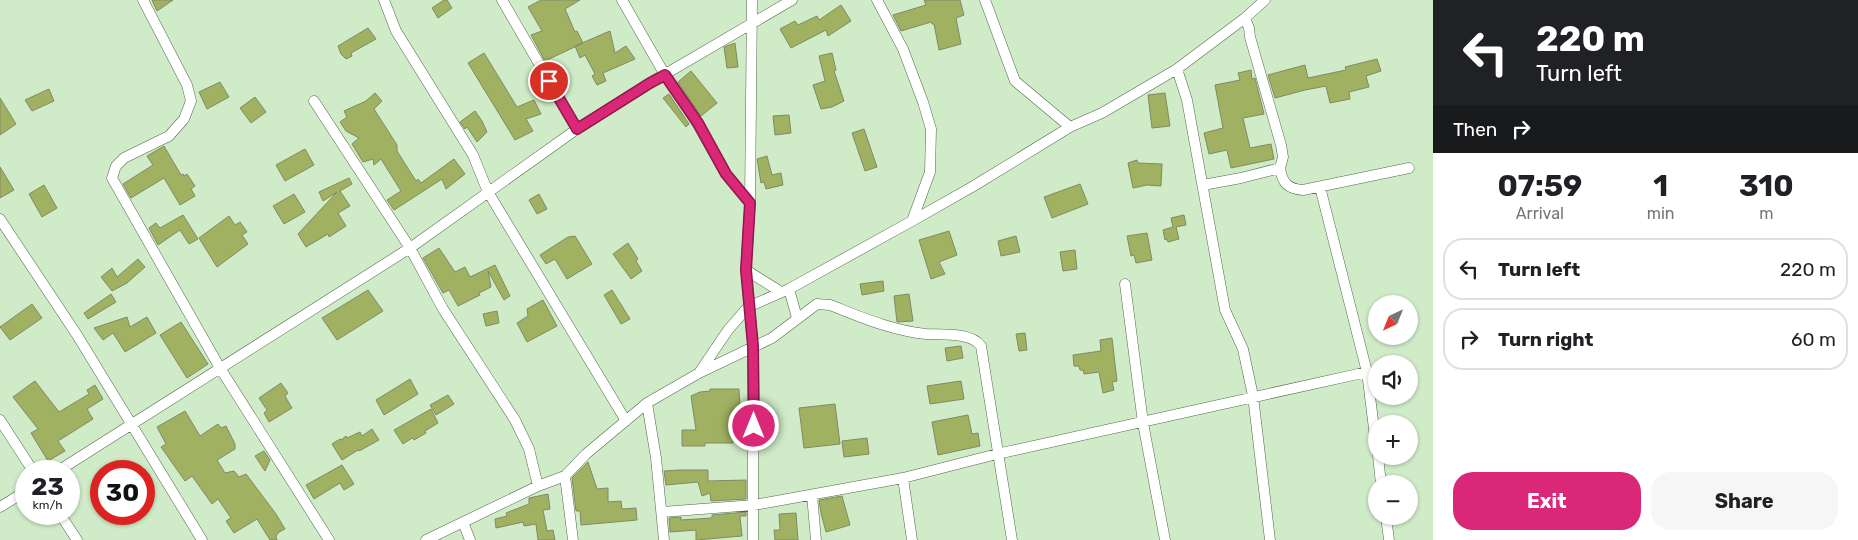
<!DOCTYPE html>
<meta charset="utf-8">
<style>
:root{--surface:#fff;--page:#f6f6f6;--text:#202124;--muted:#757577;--line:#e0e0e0;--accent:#db2777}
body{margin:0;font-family:Rubik,sans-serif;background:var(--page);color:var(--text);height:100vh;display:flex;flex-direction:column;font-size:19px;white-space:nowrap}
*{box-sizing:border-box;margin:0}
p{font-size:16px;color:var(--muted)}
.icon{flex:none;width:28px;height:28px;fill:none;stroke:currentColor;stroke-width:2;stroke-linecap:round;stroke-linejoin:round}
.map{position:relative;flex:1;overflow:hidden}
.side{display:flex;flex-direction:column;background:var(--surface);width:425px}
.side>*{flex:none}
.top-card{background:#202124;color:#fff;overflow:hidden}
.needle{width:32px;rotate:223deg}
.tools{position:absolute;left:1368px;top:295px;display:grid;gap:10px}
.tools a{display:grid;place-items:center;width:50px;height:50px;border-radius:50%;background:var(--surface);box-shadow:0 1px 4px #0004;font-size:25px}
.speed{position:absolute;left:15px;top:460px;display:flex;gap:10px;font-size:25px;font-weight:700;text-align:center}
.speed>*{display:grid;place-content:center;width:65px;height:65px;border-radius:50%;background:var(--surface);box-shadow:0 1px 4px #0004;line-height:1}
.speed small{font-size:12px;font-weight:400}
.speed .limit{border:8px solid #d22;background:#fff;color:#111}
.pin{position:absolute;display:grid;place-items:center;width:42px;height:42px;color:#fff;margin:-21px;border:2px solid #fff;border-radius:50%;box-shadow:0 1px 5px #0007}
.me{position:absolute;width:55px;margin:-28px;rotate:0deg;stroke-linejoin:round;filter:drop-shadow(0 0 4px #0008)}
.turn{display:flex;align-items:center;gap:18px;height:105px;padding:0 20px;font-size:22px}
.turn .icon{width:65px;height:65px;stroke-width:2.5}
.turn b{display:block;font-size:35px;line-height:42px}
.then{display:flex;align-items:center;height:48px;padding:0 20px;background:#0003;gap:10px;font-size:19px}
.eta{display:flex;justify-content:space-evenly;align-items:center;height:85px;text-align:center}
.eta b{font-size:30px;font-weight:700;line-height:35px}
.action{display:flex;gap:10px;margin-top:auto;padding:10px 20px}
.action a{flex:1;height:58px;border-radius:20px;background:var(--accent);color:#fff;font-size:20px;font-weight:700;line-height:58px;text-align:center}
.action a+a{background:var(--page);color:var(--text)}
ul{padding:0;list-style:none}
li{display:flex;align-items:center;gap:15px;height:62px;margin:0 10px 8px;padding:0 10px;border:2px solid var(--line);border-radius:20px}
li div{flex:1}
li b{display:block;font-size:19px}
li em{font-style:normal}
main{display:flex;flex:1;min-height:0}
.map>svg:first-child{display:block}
</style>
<main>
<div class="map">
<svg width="1433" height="540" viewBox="0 0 1433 540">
<rect width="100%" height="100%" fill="#cfebc7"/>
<!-- building -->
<path fill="#a0b161" stroke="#818a64" d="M152 0H173L157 11Z
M444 0H447L452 8 438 18 432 8Z
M541 0H580L565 9 575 32 577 31 583 43 545 61 531 35 542 31 528 7Z
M924 0H960L964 15 956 18 961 44 939 50 934 24H932L931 22 901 31 893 15 926 5Z
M841 5 851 21 828 36 826 30 791 48 780 29 795 21 798 25 817 16 819 20Z
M368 28 376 39 351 53 352 56 346 59 341 54 338 46Z
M610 31 615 53 626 46 635 59 603 73 606 81 597 85 592 76 595 74 585 55 580 58 575 46Z
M735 43 738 67 727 68 724 47Z
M484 53 517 107 534 100 541 114 526 119 533 131 515 140 468 63Z
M832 53 836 70 834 71 844 101 832 107 821 109 813 85 825 81 819 56Z
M1377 59 1381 71 1366 76 1369 87 1349 92 1350 99 1330 103 1326 86 1305 90 1275 98 1268 75 1305 65 1308 78 1346 70 1345 67Z
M1251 70 1252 79 1255 78 1264 114 1243 118 1250 148 1271 144 1274 159 1231 168 1227 150 1209 154 1204 133 1223 128 1215 85 1240 80 1238 73Z
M691 71 717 103 701 116 678 82Z
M220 82 229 97 207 109 199 92Z
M49 89 54 101 32 111 25 100Z
M375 93 382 101 374 109 397 145V151L416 181 418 179 421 183 454 159 465 174 446 189 442 179 394 210 387 200 401 191 381 159 374 165 373 159 363 162 352 144 359 138 346 131 340 122 347 117 344 111 366 101Z
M1165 93 1170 126 1152 128 1148 95Z
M669 94 689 124 686 127 663 98Z
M255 97 266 112 251 123 240 108Z
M0 98 16 124 0 135Z
M475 111 482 121 487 132 477 142 467 127 465 129 460 122Z
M789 115 791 133 775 135 773 116Z
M864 129 877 167 865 171 852 133Z
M164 146 181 175 183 174 184 176 187 174 195 186 191 189 195 196 180 205 164 178 131 198 123 184 153 165 147 156Z
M305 149 314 165 285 181 276 165Z
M767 156 772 175 781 173 783 185 766 189 764 182 761 183 757 159Z
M1137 160 1138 163 1162 164 1161 186 1147 185 1133 188 1128 163Z
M0 167 14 190 0 198Z
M349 178 352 184 340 191 350 206 338 213 346 226 329 237 328 234 306 247 298 234 337 192 323 201 319 192Z
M1080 184 1088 204 1052 218 1044 197Z
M44 185 57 208 42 217 29 194Z
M294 194 305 212 284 224 273 206Z
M539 194 547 209 537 214 529 200Z
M183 215 198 239 189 244 180 230 158 245 149 228 156 223 160 228Z
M1184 215 1186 225 1176 227 1179 239 1168 242 1167 239 1165 240 1163 230 1173 227 1171 218Z
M229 216 235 225 240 222 247 232 242 235 248 244 217 267 199 238Z
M949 231 957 255 939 262 945 274 931 279 919 240Z
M1147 233 1152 260 1136 263 1134 255 1131 256 1127 236Z
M575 236 592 264 567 279 555 259 546 264 540 255 568 237Z
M1016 236 1020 252 1001 256 998 241Z
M628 243 638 259 636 261 642 271 631 279 613 254Z
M439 248 455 272 465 267 470 277 495 265 510 296 504 300 488 271 491 287 479 293 480 295 458 306 449 290 443 293 423 258Z
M1075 250 1077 269 1063 271 1060 252Z
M138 259 145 267 127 283 112 291 101 277 112 268 117 277Z
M883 281 884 291 862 295 860 284Z
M368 290 383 311 337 340 322 318Z
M612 290 630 319 621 324 604 295Z
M111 294 116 302 88 319 84 313Z
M909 294 913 321 897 322 894 296Z
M543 300 557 326 527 342 517 323 528 316 527 309Z
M32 304 42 318 10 340 0 327Z
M497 311 499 323 486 326 483 314Z
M127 317 130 327 147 317 156 333 125 352 113 333 103 340 94 328Z
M181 322 208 364 187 378 160 335Z
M1025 333 1027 350 1019 351 1016 334Z
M1112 338 1117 381 1112 382 1114 390 1103 393 1099 372 1084 374 1083 370H1080L1079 366H1074L1073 355 1101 351 1100 340Z
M961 346 963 358 947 361 945 348Z
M410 379 418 394 384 415 376 400Z
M35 381 59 412 89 394 87 390 95 385 103 399 87 409 93 419 58 441 65 451 48 461 31 433 38 429 13 397Z
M961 381 964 399 930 404 927 386Z
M281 383 288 393 285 396 292 408 269 422 264 413 267 410 259 398Z
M710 389H739L740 409H733V443H705V446H682V430H696L691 396 700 392 710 391Z
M448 395 454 404 436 415 430 405Z
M835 404 840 444 804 448 799 408Z
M431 409 438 423 425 431 426 433 414 440 412 438 403 444 394 430Z
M185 411 200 436 218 424 221 428 226 426 235 444V449L217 460 225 473 234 471 239 477 246 474 276 514 285 529 279 532 276 536 277 540H270L257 519 234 533 226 521 231 518 218 499 212 504 192 476 185 481 161 447 166 444 157 427Z
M968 415 972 434 978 433 980 446 938 455 932 422Z
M372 429 379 440 359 451 358 450 342 460 332 444 340 439 341 440 346 436 347 438 360 432 362 436Z
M867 438 869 454 844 457 842 441Z
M264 451 270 460 265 471 255 456Z
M588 462 597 489 608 488V502L621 501 622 509 636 508 637 520 581 525 580 511H576L572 478Z
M342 465 354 484 344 490 340 483 314 499 306 485Z
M679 470H708V481L746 480V499L711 501 710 493 702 496 698 482 666 485 664 471Z
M548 494 550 509 543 510 547 531 553 530 555 540H538L536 524 524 526 523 522 496 528 495 519 507 516 506 513 529 504V498Z
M842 496 850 525 826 532 821 513 819 500Z
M746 512V516H740L742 536 696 540V530L670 532 669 518 681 517V520L712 518V515Z
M796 513 798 540H775L774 530H780L779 514Z"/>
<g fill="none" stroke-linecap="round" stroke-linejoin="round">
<defs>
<path id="street" d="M143 0 187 85 191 101 184 119 169 136 124 158 116 166 112 178 220 368 329 540
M384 0 396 31 473 155 488 192 626 421
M502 0 577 129
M622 0 665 75 697 123 726 174 750 203
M752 0 750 203 746 270 753 346V540
M877 0 903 49 923 102 931 129 930 172 912 221
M985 0 1015 81 1070 127
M1265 0 1245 18 1249 28 1250 37 1281 145 1283 157 1280 168
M1177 69 1187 100 1225 310 1243 349 1253 396 1270 540
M314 101 410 248 443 309 515 420 529 449 538 486
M1203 185 1241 178 1280 168C1282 183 1288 189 1303 190L1409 168
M1320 187 1367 372 1376 445
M0 219 77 335 202 540
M746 270 781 292
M1125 284 1143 423 1165 540
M789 289 797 318
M699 373 728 330 748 307 789 289 912 221 972 187 1070 127 1102 113 1177 69 1245 18
M647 403 656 458 664 540
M0 420 33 471
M1378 456 1381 484
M58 471 410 248 577 129 650 83 792 0
M565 476 573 540
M903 478 912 540
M812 495 816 540
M0 507 26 491
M662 512 754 505 903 478 997 454 1367 372
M60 514 77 540
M1386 516 1389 540
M463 522 470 540
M426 540 538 486 565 476 586 454 647 403 699 373 772 338 817 304 830 305C861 317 893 331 926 334 942 335 971 332 981 346L1012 540"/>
</defs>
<!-- street casing -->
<use href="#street" stroke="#51694a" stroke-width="11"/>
<!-- street -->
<use href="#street" stroke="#fff" stroke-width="10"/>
</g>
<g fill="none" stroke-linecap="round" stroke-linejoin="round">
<defs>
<path id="route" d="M549 81 577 129 650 83 665 75 698 123 726 174 750 203 746 270 753 346 754 426"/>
</defs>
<!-- route casing -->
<use href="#route" stroke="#8e194d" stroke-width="12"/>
<!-- route -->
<use href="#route" stroke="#db2777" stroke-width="9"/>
</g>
</svg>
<div class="tools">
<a><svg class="needle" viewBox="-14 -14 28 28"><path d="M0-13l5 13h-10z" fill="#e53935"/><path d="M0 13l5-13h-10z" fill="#757577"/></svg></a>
<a><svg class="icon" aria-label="sound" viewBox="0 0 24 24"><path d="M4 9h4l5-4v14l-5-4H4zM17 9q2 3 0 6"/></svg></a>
<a>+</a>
<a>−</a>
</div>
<div class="speed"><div>23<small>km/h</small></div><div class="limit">30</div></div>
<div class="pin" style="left:549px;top:81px;background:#d93025"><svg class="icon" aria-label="arrive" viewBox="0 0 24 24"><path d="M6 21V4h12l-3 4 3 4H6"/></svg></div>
<svg class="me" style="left:754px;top:426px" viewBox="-20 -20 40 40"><circle r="17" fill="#db2777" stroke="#fff" stroke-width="3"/><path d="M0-11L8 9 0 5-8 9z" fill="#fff"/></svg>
</div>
<section class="side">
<div class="top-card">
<div class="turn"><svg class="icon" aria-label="left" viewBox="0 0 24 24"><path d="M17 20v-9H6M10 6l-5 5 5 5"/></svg><div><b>220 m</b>Turn left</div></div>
<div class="then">Then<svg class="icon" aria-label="right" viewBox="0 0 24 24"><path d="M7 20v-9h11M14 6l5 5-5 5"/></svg></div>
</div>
<div class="eta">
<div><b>07:59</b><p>Arrival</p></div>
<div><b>1</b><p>min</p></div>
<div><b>310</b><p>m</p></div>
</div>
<ul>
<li><svg class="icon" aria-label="left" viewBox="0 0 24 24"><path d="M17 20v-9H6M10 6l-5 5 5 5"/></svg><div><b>Turn left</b></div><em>220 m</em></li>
<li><svg class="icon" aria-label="right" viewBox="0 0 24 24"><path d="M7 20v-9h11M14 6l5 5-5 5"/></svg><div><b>Turn right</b></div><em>60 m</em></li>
</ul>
<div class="action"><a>Exit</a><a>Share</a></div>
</section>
</main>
